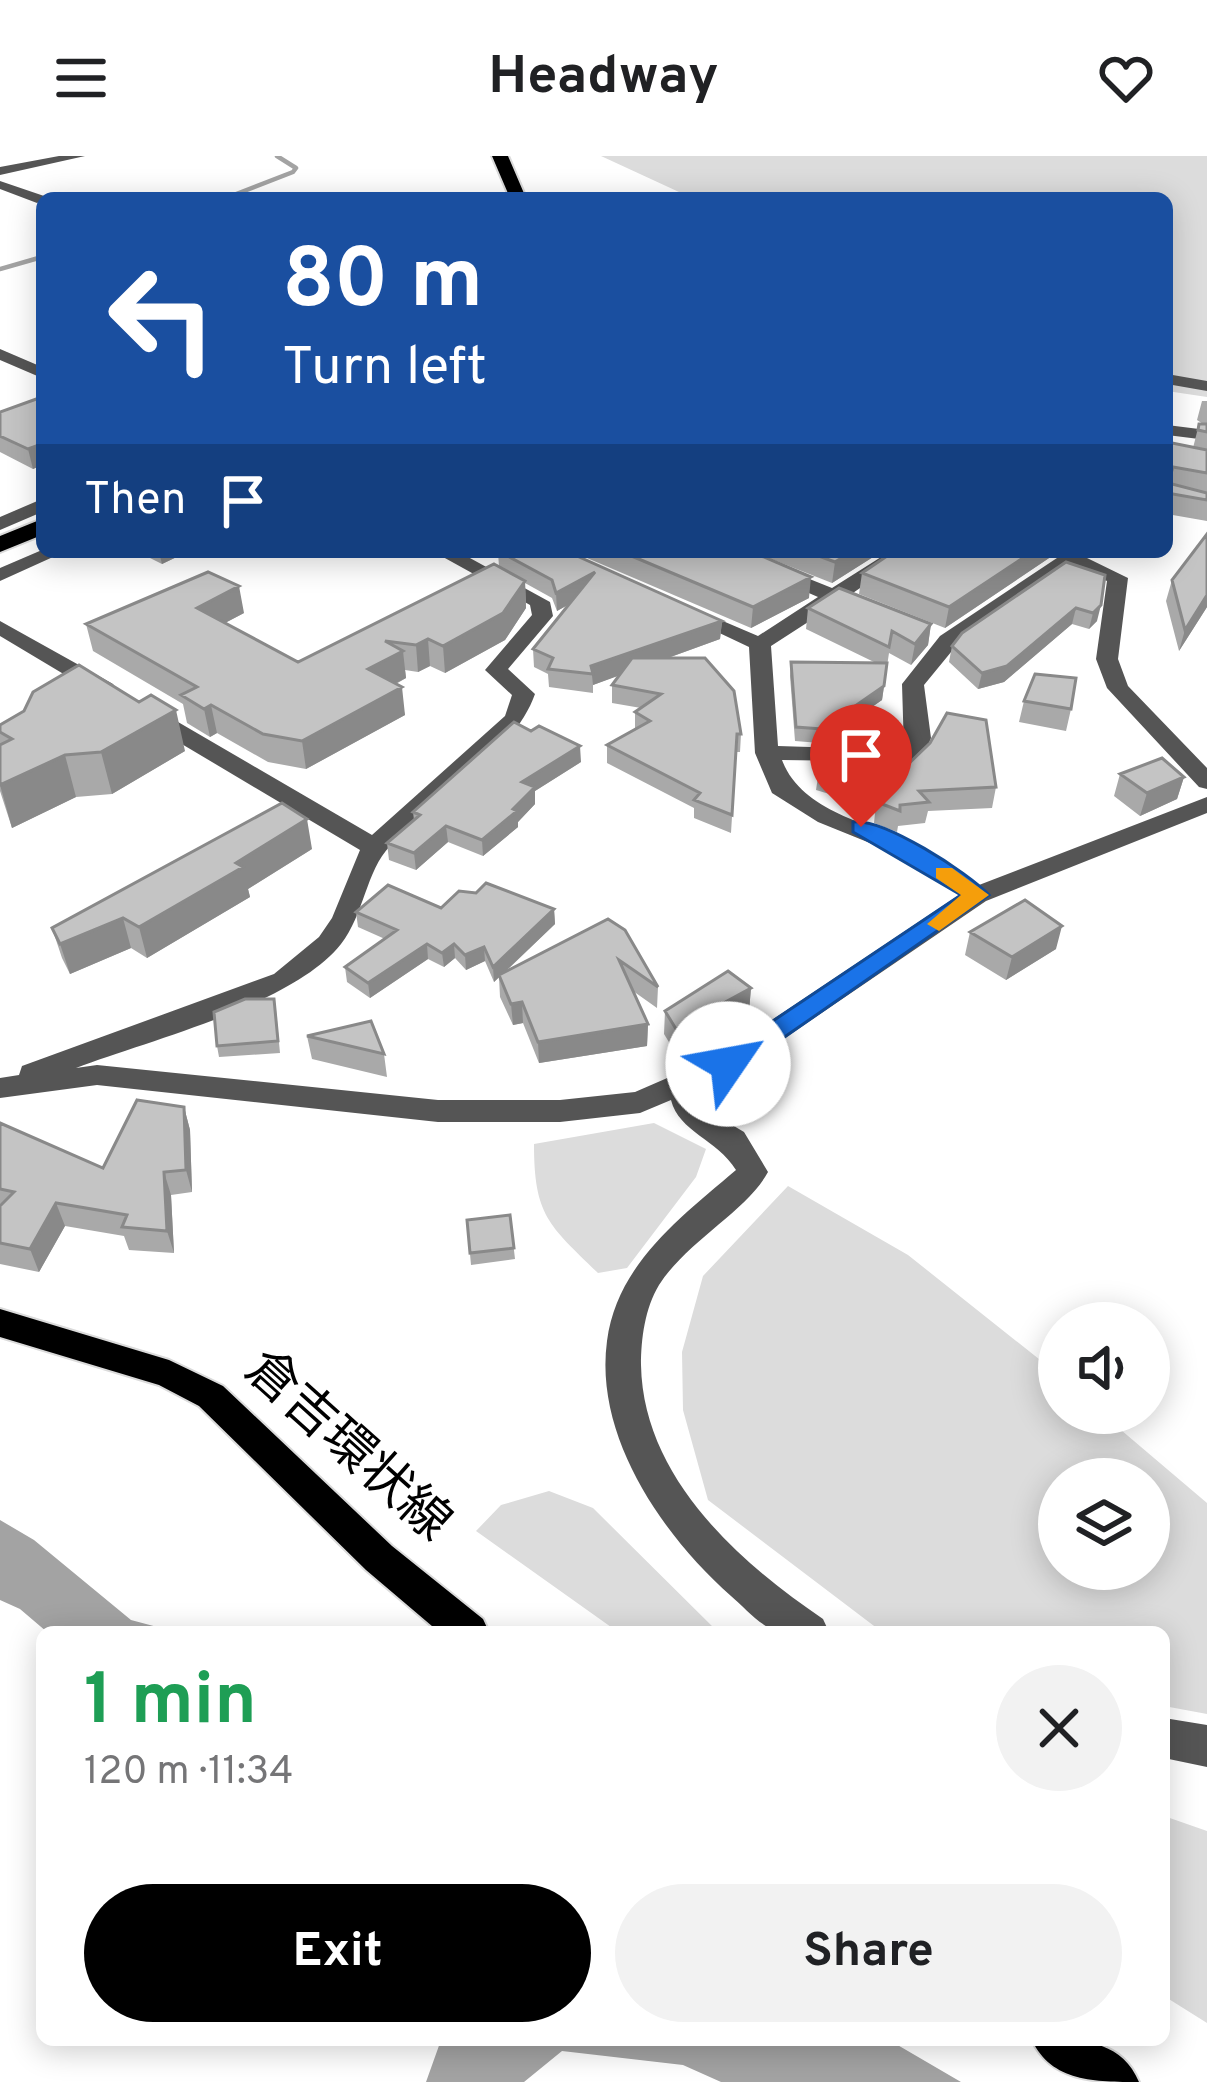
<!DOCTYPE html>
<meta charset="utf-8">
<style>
:root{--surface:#fff;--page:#f2f2f2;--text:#202124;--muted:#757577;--accent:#000}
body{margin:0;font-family:Overpass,"Noto Sans JP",sans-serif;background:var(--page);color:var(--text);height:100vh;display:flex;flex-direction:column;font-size:45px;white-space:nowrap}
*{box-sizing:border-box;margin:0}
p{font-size:39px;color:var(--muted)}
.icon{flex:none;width:66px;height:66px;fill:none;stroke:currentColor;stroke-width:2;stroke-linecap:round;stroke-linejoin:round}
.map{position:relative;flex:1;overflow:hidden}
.side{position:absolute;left:36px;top:1470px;width:1134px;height:420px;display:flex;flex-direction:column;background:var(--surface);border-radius:18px;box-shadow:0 6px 30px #0003}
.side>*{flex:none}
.hud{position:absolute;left:36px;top:36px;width:1137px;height:366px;border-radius:18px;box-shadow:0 6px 30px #0003;background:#1a4fa0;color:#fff;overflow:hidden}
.controls{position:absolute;left:1038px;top:1146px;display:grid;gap:24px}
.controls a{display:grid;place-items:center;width:132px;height:132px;border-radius:50%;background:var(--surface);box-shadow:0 6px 30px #0003;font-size:60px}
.pin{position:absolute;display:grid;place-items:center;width:102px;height:102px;color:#fff;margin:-123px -51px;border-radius:50% 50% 50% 0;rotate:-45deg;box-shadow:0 0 12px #0007}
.pin .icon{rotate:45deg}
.me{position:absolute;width:132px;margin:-66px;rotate:57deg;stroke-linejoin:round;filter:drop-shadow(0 0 9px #0008)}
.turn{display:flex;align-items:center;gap:42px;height:252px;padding:0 48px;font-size:54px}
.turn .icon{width:156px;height:156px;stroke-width:2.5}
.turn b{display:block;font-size:84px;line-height:102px}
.then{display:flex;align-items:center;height:114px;padding:0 48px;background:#0003;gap:24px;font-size:45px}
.round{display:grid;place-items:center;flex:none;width:126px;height:126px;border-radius:63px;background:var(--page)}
.summary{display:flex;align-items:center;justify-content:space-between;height:204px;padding:0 48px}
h1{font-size:72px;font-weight:700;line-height:90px;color:#1e9e55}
.primary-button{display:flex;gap:24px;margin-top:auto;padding:24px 48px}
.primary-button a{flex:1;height:138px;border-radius:72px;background:var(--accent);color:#fff;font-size:48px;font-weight:700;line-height:138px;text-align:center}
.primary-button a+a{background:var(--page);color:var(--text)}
header{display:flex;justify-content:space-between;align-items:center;height:156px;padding:0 48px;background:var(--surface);font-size:54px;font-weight:700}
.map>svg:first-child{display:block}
</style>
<header><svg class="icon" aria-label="menu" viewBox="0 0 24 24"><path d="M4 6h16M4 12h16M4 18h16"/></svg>Headway<svg class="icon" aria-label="heart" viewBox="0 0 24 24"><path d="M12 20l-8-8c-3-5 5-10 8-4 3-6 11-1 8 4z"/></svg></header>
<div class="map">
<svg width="1207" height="1926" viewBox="0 0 1207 1926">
<rect width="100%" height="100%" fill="#fff"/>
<!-- green -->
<path fill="#dcdcdc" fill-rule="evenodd" d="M601 0H1207V241L1167 235V42H692Z
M654 967 706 993 696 1021 627 1112 598 1117C549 1069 534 1060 534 988Z
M788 1030 908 1099 1059 1219V1257H1101L1207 1347V1558L1164 1550V1476H882L708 1344 683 1254 682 1196 703 1120ZM1059 1323H1149V1413H1059Z
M549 1335 593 1352 718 1476H618L476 1375 501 1349Z
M1164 1660 1207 1675V1867L1164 1840Z"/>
<!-- water -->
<path fill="#a3a3a3" d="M0 1364 34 1384 131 1464 176 1476H47L20 1453 0 1444Z
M441 1884H889L961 1926H721L683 1909 562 1895 524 1926H426Z"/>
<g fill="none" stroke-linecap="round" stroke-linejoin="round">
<!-- stream -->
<path stroke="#a3a3a3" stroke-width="4.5" d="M226 42 293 16 296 12 277 0
M0 113 42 101"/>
<defs>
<path id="major" d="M0 1153 169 1204 223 1230 392 1390 483 1463 489 1476H439L366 1414 199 1250 159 1229 0 1181Z
M1032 1884C1074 1884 1120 1880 1139 1926 1096 1926 1051 1926 1032 1884Z"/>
<path id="highway" d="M492 0H508L526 42H510Z
M42 363V379L0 396V380Z"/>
</defs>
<!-- major casing -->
<use href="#major" stroke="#dbdbdb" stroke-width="4"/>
<!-- highway casing -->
<use href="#highway" stroke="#dbdbdb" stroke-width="4"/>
<!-- minor -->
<path fill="#555" fill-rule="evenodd" d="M59 0H85L0 19V11Z
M0 25 47 41V42L37 47 0 33Z
M0 193 42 211V222L0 204Z
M1167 218 1207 225V235L1167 228Z
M1167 269 1207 274V284L1167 279Z
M42 343V356L0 374V361Z
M42 394 64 396 0 425V412Z
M434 396H459L550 446 553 460 508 513 535 538C514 598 434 644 390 690 366 715 364 759 341 788 294 848 150 884 76 912L97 909 438 944H560L635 936 718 900 959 739 902 700 818 666 772 637 755 597 749 491 673 455 690 451 758 480 818 441 714 396H742L832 432 889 396H912L850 439 871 448V456L836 448 771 490 778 590 904 594 902 528 940 480 1066 396H1089L1085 401 1128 422 1118 503 1128 530 1207 612V633L1199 631 1107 532 1096 503 1107 425 1072 410 956 490 924 529 931 582 922 606 782 604C801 655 868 667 915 688 937 698 958 715 979 729L1207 641V657L986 745 738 914 697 933 702 951 744 976 768 1016C747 1055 687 1085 659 1129 645 1152 641 1183 641 1209 643 1320 737 1405 823 1463L829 1476C813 1476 788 1480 774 1474 758 1468 744 1451 731 1440 663 1380 594 1281 607 1185 617 1108 681 1061 736 1014 717 983 679 976 671 944L640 957 560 966H438L97 929 0 942V922L19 919 22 910 274 818 319 781 332 762 360 694 138 562V552H154L372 679 505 560 512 539 485 514 532 459 530 449Z
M0 465 113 528 116 533 105 540 97 538 0 480Z
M1164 1562 1207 1569V1611L1164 1602Z"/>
<!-- major -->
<use href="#major" fill="#000" fill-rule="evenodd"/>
<!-- highway -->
<use href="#highway" fill="#000" fill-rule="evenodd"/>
</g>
<!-- wall -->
<path fill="#a9a9a9" d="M42 241V309L33 313 0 296V256Z
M1202 245H1207V365L1167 358V286L1193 292 1199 268H1203L1197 264Z
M138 396H187L162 408Z
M498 396 722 465 720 483 668 502 741 578 740 596H736L731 677 694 662V652L607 607V589L635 574V556L641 552 612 547V529L619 519 593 529V537L549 531 548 518 534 511 533 493 569 448 557 455 552 442 525 427 526 452 505 484 445 517 430 510 418 516 405 514 406 522 396 528 405 559 306 613 268 606 217 577 210 581 187 567 183 548 93 495 86 468 244 457 225 467 298 506 499 411Z
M573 396H752L809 442 751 472Z
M754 396H881L832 427Z
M1058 396 945 472 859 438 862 417Z
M1066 406 1097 465 1089 473 1072 468 1004 526 978 533 949 506 952 490Z
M1172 424 1207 451 1179 495 1166 445Z
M808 452 931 468 928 489 911 509 889 497 882 544 820 587 795 585 790 520 791 506 876 507 806 473Z
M1024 545 1071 553 1066 575 1019 566Z
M0 569 185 595 112 638 76 641 12 672 0 635Z
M849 577 897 578 895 589 848 588Z
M581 606 535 635V648L518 666V671L483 700 448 686 416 714 389 704 387 687 414 664 413 656Z
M819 614 899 617 996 631 992 652 928 655 925 667 898 670 897 676 874 667 875 657 866 649 816 634Z
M1120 618 1184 621 1177 643 1140 660 1114 640Z
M312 693 248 733 250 741 147 802 131 792 70 818 62 802 52 772Z
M441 752 554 753 555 768 504 817 608 763 658 831 657 852 633 835 648 868 647 890 539 907 523 867 513 869 500 841 499 821 494 826 485 805 466 814 455 802 444 811 428 803 370 842 347 826 345 811 385 783 358 771 356 756Z
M970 776 1056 793 1006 824 965 799Z
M751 832 749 855 675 896 664 878 665 855Z
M276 854 280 897 219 901 217 890Z
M307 880 384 898 387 921 312 903Z
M184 951 190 974 192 1036 171 1039 174 1097 129 1094 124 1080 65 1070 39 1116 0 1108V967L103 1012Z
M510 1059 515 1103 471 1109 467 1064Z"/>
<!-- shaded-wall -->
<path fill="#898989" d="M42 288V309L33 313 28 293Z
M159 396H187L162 408Z
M851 396H881L832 427 835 406Z
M1032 396H1058L945 472 949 451Z
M595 416V434L557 455 556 437Z
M811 421 809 442 751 472 753 451Z
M525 425 526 452 505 484 445 517 443 490Z
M239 430 244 457 202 479 197 452Z
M1207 439V451L1179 495 1185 474Z
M1101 449 1097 465 1089 473 1093 457Z
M1076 452 1072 468 1004 526 978 533 982 517Z
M722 465 720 483 593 529 591 510Z
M931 468 928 489 911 509 915 488Z
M428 483 430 510 418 516 416 489Z
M403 495 406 522 371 540 368 513Z
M884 530 882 544 820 587 822 573Z
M402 531 405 559 306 613 302 585Z
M211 549 217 577 210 581 204 553Z
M176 554 185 595 112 638 101 596Z
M580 590 581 606 535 635V648L518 666V671L483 700 482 684 522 626Z
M65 599 76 641 12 672 0 629Z
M1184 621 1177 643 1140 660 1147 637Z
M307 663 312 693 248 733 250 741 147 802 139 771 236 707Z
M446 670 448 686 416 714 414 697Z
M554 753 555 768 494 826 493 811Z
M123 762 131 792 70 818 60 788Z
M1062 770 1056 793 1006 824 1012 801Z
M427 788 428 803 370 842 368 827Z
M454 788 455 802 444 811 442 797Z
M484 791 485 805 466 814 465 799Z
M751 832 749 855 675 896 676 873Z
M522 846 523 867 513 869 511 848Z
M648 868 647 890 539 907 538 886Z
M184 951 190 974 192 1036 186 1014Z
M164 1016 171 1039 174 1097 167 1075Z
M56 1047 65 1070 39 1116 30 1093Z"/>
<!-- building -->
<path fill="#c4c4c4" stroke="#898989" stroke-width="3" d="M42 241V288L28 293 0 280V256Z
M1199 268H1207V276L1198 274Z
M1167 286 1207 294V317L1173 311 1168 327 1207 337V344L1167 337Z
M1207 378V439L1185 474 1172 424Z
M500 396H568L722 465 591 510 593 518 548 513 553 502 533 493 595 416 556 437 552 424Z
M622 396H752L811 421 753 451Z
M808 396H851L835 406Z
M893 396H1032L949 451 862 417Z
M1066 406 1105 419 1101 449 1093 457 1076 452 1007 510 982 517 952 490 962 477Z
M494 408 525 425 503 457 443 490 428 483 416 489 385 485 403 495 368 513 402 531 302 585 263 578 211 549 204 553 181 539 197 531 86 468 208 416 239 430 197 452 298 506Z
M839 432 931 468 915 488 892 475 889 491 808 452Z
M632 502H705L734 535 741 578H737L732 659 694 644 700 637 607 589 650 565 635 556 661 538 612 529Z
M791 506 887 507 884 530 822 573 796 571Z
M79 509 139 546 151 539 176 554 101 596 65 599 0 629V589L12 583 0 576V569L24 555 33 536Z
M1035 518 1076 522 1071 553 1024 545Z
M947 557 986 564 996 631 919 635 929 646 900 649V655L877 646 882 640 869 628 819 614 836 588 899 589V617L930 587Z
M858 563 897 566V578L849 577Z
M514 566 531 575 539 570 580 590 522 626 535 631 513 653 517 655 482 684 446 670 414 697 387 687 420 659 413 656Z
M1162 602 1184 621 1147 637 1120 618Z
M282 647 307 663 236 707 243 711 139 771 123 762 60 788 52 772Z
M486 727 554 753 493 811 484 791 465 799 454 788 442 797 427 788 368 827 345 811 397 774 356 756 388 729 441 752 459 735 476 737Z
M1025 744 1062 770 1012 801 970 776Z
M608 763 625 774 658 831 619 804 648 868 538 886 522 846 511 848 499 819Z
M728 815 751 832 676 873 665 855Z
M245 843H274L278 885 217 890 214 856Z
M371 865 384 898 307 880Z
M137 944 184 951 186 1014 164 1016 167 1075 122 1071 127 1059 56 1047 30 1093 0 1087V1050L14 1036 0 1033V967L103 1012Z
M510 1059 514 1092 470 1097 467 1064Z"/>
<!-- route -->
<path fill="#1a73e8" stroke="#114b97" stroke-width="3" d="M853 666C882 661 969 717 989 739L737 914H719V901L961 739 853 676Z"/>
<!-- slow -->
<path fill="#f59e0b" d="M936 712H952L989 739 939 775 927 768 961 739 936 722Z"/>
<g text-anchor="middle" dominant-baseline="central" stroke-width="9" stroke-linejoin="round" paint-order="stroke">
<!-- near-street labels -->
<g font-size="51" fill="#000" stroke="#fff">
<text transform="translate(346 1292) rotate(42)">倉吉環状線</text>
</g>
</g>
</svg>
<div class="controls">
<a><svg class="icon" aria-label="sound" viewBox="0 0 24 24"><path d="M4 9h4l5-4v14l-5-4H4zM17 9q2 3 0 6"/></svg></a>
<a><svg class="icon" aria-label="layers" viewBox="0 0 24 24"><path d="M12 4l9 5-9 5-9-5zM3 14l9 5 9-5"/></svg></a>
</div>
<div class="pin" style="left:861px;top:671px;background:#d93025"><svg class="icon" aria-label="arrive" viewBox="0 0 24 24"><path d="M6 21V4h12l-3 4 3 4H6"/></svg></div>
<svg class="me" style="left:728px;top:908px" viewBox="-20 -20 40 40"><circle r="19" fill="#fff"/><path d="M0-13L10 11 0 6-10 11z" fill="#1a73e8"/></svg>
<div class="hud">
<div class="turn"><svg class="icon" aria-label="left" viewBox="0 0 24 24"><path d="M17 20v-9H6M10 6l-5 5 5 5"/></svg><div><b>80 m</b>Turn left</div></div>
<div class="then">Then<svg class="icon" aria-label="arrive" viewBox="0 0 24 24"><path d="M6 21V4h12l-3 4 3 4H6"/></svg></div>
</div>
<section class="side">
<div class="summary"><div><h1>1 min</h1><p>120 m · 11:34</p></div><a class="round"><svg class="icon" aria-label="close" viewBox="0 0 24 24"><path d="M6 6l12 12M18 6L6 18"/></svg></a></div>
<div class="primary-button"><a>Exit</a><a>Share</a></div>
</section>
</div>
